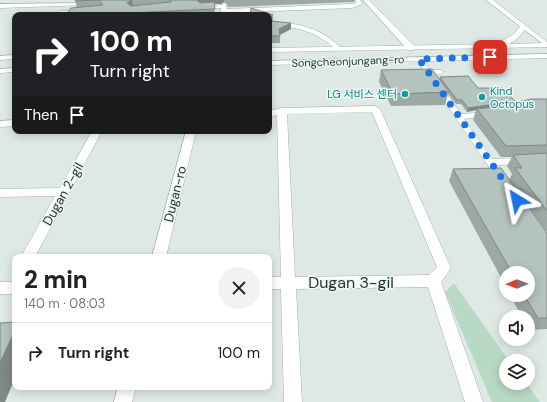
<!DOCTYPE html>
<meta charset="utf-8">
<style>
:root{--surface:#fff;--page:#f2f2f2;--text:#222;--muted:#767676;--line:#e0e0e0}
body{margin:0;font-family:"DM Sans","Noto Sans KR",sans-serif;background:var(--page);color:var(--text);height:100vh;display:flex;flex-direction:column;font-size:15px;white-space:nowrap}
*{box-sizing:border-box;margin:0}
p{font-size:13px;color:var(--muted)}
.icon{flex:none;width:22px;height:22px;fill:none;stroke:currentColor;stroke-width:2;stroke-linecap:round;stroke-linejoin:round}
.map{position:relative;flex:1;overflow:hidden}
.sheet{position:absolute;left:12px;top:254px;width:260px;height:136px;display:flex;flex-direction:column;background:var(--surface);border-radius:8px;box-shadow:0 2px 10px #0003}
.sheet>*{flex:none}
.top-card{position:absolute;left:12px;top:12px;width:260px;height:122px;border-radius:8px;box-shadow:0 2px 10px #0003;background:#202124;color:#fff;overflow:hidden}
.needle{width:26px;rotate:269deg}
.fabs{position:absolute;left:499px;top:266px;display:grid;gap:8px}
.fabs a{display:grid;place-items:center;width:36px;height:36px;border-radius:50%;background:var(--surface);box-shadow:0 2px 10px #0003;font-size:20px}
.pin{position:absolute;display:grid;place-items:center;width:34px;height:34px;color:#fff;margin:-17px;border-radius:8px;box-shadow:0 2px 6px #0006}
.me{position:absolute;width:44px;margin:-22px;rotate:325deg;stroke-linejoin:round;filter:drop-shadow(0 0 3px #0008)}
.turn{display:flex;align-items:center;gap:14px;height:84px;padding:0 12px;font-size:18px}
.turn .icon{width:52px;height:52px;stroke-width:2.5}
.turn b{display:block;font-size:28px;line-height:34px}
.then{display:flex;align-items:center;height:38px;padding:0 12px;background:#0003;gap:8px;font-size:15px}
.round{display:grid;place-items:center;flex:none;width:42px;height:42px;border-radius:21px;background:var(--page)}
.head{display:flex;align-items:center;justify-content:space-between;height:68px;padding:0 12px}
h1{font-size:24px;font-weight:800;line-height:30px}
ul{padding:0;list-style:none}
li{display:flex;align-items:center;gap:12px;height:60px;padding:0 12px;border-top:1px solid var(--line)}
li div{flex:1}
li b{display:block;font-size:15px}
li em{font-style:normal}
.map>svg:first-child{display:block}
</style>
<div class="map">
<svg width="547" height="402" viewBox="0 0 547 402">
<rect width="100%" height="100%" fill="#dee9e5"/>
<!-- green -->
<path fill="#b8d9c3" d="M454 283 509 361H506V383H526L540 402H492L445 292Z"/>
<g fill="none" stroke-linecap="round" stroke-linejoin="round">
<defs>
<path id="service" d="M355 0H360L362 4 352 8 224 13 221 11V8L201 9 198 7 222 5 224 3 226 4 227 9 352 4 357 3Z
M91 3 89 5 0 8V4Z
M81 10 83 13 51 15 60 11Z
M269 22C295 22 324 28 341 49L336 50C318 31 294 26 269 26Z
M417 58H421L461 114 491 112V116H488L464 119 492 159 547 157V163L496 165 507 180 505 182H499L416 59Z"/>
<path id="minor" d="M363 0H369L414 46V50H408Z
M486 0H493L547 42V47Z
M425 70H440L444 72C440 76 431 75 425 74Z
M375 106 380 109 451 268 441 282 483 402H465L428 287 296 289 302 402H284L281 289H269V277H281L277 115 269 117V111L282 108ZM372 112 437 267 429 275 295 277 287 114Z
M15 120V126L0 127V121Z
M92 131H102L35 257H21L55 196 0 197V189L60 188Z
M186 131H196L166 257H152Z
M0 282H15V294H0Z
M118 387H136L132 402H114Z"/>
<path id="tertiary" d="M521 25H525C526 33 516 40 509 44L547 43V47L269 52V48L497 44 514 34Z
M547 54V58L269 65V61Z
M15 55V59L0 60V56Z
M15 68V72L0 73V69Z"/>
</defs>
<!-- service casing -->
<use href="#service" stroke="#a2b0ac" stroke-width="1"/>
<!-- minor casing -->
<use href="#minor" stroke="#a2b0ac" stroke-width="1"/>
<!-- tertiary casing -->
<use href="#tertiary" stroke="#a2b0ac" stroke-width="1"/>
<!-- service -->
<use href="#service" fill="#fff" fill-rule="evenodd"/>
<!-- minor -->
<use href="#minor" fill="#fff" fill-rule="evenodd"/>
<!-- tertiary -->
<use href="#tertiary" fill="#fff" fill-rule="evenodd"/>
</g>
<!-- wall -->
<path fill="#9ba8a3" d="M76 0H355L354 2 228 7 227 4 224 2 221 4H214L215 15H66L77 7 75 1Z
M269 15H273V21H269Z
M269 21 291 23V29L280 35V43H269Z
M381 70 439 79 440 77 478 88 515 101 514 103 547 99V232L509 180 512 174 507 166 512 157H501L473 120 476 110 467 112 461 104H456L448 94 445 105 391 106 379 82Z
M453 169 547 233V329L529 330 528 328V317H522L510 295H528V273H506V287L449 181Z"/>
<!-- shaded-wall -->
<path fill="#7e8885" d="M131 0H132L133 6 129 10 127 3Z
M196 0H224V2L221 4H214L215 15 214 4 197 6Z
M291 23V29L279 35V29Z
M515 101 513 105 477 109 476 110 467 112 468 108Z
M15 330V378L5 402H0V363Z"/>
<!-- building -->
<path fill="#b4c3be" stroke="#7e8885" d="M76 0H131L127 3 131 6 171 2 170 0H197L200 3 214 2 215 9 129 13 128 15H105L106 14 66 15 71 8 103 5 99 0 75 1Z
M251 8 273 15H250Z
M269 21 291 23 279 29 280 36H269Z
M432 69 449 92 393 94 381 70Z
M468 76 478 88H502L515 101 468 108 462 100H457L440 77Z
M531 99H547V145L506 146 477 109 501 106Z
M547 153V211L515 168H522L513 155Z
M501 168 547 233V318H538L524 295H528V273H512L453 169Z
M15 322V330L0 363V323Z"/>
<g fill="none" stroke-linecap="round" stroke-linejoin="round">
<!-- route -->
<path stroke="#1a73e8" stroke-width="7" stroke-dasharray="0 12.6" d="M490 57 419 59 517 200"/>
</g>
<!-- markers -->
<g fill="#0f9aa8" stroke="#eef6f2" stroke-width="1.5">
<circle cx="405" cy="94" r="4"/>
<circle cx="482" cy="97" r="4"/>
</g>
<g text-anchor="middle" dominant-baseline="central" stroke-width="3" stroke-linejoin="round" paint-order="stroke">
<!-- far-street labels -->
<g font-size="11" fill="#213732" stroke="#eef6f2">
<text transform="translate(348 61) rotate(-2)">Songcheonjungang-ro</text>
</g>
<!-- far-culture labels -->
<g font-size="11" fill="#0d838f" stroke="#eef6f2" text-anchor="start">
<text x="490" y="91">Kind<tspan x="490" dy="13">Octopus</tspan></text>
<text x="397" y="94" text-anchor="end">LG 서비스 센터</text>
</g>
<!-- street labels -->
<g font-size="13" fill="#213732" stroke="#eef6f2">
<text transform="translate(63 194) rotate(-61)">Dugan 2-gil</text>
<text transform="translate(175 194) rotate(-76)">Dugan-ro</text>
</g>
<!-- near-street labels -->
<g font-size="16" fill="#213732" stroke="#eef6f2">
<text x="351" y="282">Dugan 3-gil</text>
</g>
</g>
</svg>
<div class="fabs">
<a><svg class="needle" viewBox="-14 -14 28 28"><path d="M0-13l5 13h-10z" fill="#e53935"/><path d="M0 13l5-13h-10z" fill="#767676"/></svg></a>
<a><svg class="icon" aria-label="sound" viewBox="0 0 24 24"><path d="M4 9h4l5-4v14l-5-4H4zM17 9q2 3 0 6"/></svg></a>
<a><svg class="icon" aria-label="layers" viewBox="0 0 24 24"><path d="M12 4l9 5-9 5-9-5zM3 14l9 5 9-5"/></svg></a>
</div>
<div class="pin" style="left:490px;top:57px;background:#d93025"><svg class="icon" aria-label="arrive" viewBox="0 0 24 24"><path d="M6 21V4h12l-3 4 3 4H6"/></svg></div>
<svg class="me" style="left:517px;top:200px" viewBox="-20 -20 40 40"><path d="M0-17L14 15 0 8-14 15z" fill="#1a73e8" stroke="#fff" stroke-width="4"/></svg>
<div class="top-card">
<div class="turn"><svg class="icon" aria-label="right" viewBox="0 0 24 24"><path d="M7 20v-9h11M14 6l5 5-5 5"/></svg><div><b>100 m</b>Turn right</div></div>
<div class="then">Then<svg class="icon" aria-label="arrive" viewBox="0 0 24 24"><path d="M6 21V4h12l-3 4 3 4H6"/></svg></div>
</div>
<section class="sheet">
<div class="head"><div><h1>2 min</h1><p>140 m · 08:03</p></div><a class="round"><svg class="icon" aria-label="close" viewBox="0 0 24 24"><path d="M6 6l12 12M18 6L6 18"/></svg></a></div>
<ul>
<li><svg class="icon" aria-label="right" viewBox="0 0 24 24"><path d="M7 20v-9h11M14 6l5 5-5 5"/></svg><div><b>Turn right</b></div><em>100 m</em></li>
</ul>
</section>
</div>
